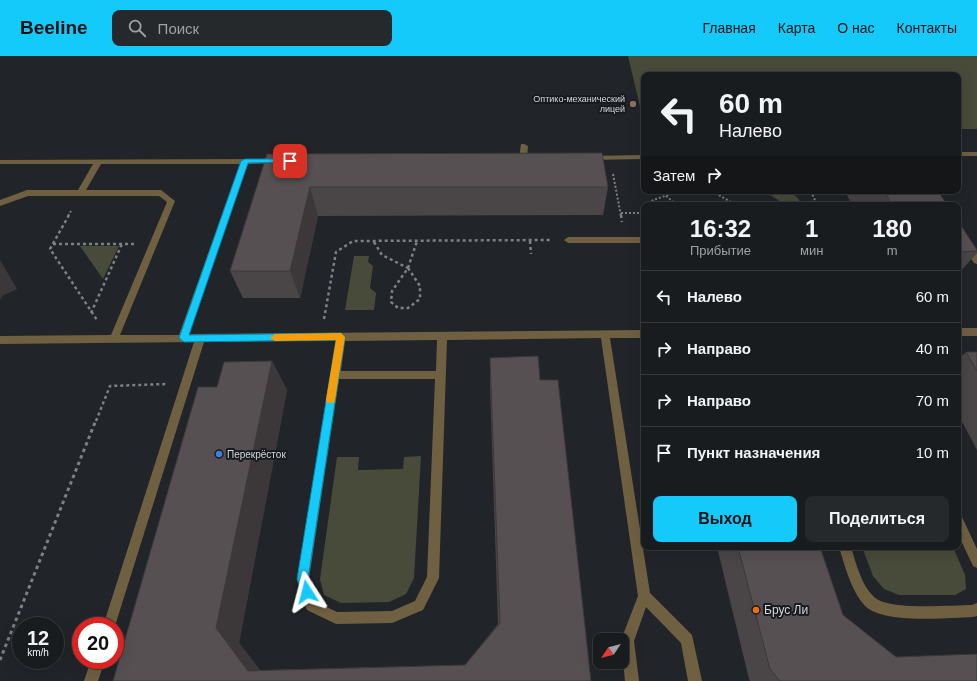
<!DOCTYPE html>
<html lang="ru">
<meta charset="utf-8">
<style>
:root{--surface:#191c1f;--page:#26292c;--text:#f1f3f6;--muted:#9fa1a4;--line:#373a3d;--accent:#14cafb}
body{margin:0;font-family:Arial,sans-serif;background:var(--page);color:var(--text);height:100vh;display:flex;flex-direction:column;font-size:15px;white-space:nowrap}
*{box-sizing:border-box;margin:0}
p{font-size:13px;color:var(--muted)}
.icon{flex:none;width:22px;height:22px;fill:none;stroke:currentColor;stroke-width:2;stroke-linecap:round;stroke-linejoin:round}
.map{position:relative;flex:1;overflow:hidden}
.side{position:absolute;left:641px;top:146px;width:320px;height:348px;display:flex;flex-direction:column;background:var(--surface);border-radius:8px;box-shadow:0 4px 16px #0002,0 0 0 1px var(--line)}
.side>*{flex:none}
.top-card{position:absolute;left:641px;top:16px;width:320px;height:122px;border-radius:8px;box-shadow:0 4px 16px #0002,0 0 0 1px var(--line);background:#191c1f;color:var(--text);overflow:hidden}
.needle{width:26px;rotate:235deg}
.fabs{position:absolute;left:593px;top:577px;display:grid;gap:8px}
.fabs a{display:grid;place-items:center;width:36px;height:36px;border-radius:8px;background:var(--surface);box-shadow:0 4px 16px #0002,0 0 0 1px var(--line);font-size:20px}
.speed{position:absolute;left:12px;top:561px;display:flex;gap:8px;font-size:20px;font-weight:700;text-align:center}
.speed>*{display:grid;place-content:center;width:52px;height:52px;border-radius:50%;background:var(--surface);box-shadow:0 4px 16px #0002,0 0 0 1px var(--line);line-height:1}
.speed small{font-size:10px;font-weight:400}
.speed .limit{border:6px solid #d22;background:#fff;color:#111}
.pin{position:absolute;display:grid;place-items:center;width:34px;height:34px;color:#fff;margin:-17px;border-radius:8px;box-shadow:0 2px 6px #0006}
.me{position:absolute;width:44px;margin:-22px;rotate:351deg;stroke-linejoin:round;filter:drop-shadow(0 0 3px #0008)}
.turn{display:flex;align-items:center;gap:14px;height:84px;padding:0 12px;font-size:18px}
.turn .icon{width:52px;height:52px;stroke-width:2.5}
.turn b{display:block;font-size:28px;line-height:34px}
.then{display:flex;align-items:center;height:38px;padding:0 12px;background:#0003;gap:8px;font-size:15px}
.eta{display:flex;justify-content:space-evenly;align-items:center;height:68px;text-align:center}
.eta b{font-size:24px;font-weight:700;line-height:28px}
.cta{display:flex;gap:8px;margin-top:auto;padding:8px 12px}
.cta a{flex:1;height:46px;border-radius:8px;background:var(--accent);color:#111;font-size:16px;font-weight:700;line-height:46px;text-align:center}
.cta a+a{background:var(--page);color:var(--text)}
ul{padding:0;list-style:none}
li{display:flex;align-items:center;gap:12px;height:52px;padding:0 12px;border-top:1px solid var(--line)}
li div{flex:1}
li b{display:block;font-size:15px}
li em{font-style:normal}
header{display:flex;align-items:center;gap:24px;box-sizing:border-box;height:56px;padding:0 20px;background:var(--accent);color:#111}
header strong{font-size:19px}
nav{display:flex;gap:22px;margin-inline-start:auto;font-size:14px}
.search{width:280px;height:36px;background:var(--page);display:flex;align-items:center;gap:10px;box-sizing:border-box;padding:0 14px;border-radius:8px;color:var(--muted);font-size:15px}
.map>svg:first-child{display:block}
</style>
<header>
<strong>Beeline</strong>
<div class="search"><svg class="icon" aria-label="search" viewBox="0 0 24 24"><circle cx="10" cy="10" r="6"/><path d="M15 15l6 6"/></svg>Поиск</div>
<nav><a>Главная</a><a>Карта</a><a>О нас</a><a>Контакты</a></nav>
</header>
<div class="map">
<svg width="977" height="625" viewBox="0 0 977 625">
<rect width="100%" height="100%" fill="#212529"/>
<!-- green -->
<path fill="#484b39" d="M628 0H977V73H958V19H644V67Z
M764 135H789L798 142 801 149H782L778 144Z
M80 190H119L103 223Z
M354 200H369L368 206 373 210 370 232 376 237 374 254H345Z
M421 400 414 522 406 538 389 546 341 547 324 539 320 523 337 401H359L358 414 403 413 404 401Z
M862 491H953L965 519 966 533 955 539H899L884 533 873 520Z"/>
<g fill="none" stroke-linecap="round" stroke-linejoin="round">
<!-- path-far2 -->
<path stroke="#7d8084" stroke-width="2" stroke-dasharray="2 2" stroke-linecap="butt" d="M613 118 621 160
M712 135 736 149
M811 135 817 149
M666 140 677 149
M650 149 653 144 680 135
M794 149 800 147H816
M621 157H644
M68 160 71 155"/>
<!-- path-far1 -->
<path stroke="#7d8084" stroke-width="2.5" stroke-dasharray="3 3" stroke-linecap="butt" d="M69 159 50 193 97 264
M621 159 622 166
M530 185 531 198
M374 186 382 199 408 212
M53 188H134
M408 212 420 230V243L408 252H398L391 246 392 235Z
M408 212 417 185
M91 257 122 188
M324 263 336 196 353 185 550 184
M96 365 110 330 166 328"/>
<!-- path -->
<path stroke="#7d8084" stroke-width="3" stroke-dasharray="3.5 3.5" stroke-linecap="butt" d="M0 604 96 364"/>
<!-- service -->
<path fill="#706042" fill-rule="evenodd" d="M521 88H524L528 90 527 102 523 104 519 102Z
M958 96H977V100H958Z
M644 99V103L590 104 586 102 590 100Z
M278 103H281V107L248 108 189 278 644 274V282H610L650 537 692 579 702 625H688L681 587 646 551 634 585 639 625H625L621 584 638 540 601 282 447 284 439 522 423 554 392 567 336 568 307 554 297 523 336 285 204 286 115 570H103L194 286 0 288V280L111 279 167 146 159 140H28L0 150V144L27 134H78L93 108H0V104ZM101 108H240L179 279H120L175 145 161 134H86ZM437 284 436 315H341L345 285ZM339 323H435L427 521 415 545 392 555 337 556 316 546 309 523Z
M958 173 961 174 977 198V208L974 207 958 183Z
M568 181H644V187H568L564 184Z
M958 272H977V280H958Z
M958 459 962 461 977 493V512L973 510 958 478Z
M839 491H851C856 507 861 529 874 541 889 555 952 549 972 549L977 547V560L973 561C948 562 883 568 865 550 851 535 845 510 839 491Z
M91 604H105L98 625H84Z"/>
</g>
<!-- wall -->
<path fill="#4a4547" d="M267 98 608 131 603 159 318 160 300 242H243L230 215Z
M845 135H938L947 149H852Z
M958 165 977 194V197L958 218Z
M966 296H977V394L958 358V304Z
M490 302 540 324 591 625H113L217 331 272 305 287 334 239 587 260 614 465 609 498 568 490 331Z
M717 491H820L843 559 896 601 977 625H750L749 623Z"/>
<!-- shaded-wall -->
<path fill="#3c3839" d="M310 131 318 160 300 242 290 215Z
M0 204 17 233 2 240 0 244Z
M272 305 287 334 239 587 268 625 248 615 216 572Z"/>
<!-- building -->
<path fill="#565052" stroke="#3c3839" d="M602 97 608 131H310L290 215H230L267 98Z
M884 135H938L947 149H892Z
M958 165 977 194V195L958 196Z
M966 296H977V315Z
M538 300 540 324H558L591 625H113L198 331H217L224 306 272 305 216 572 248 615 465 609 500 567 490 302Z
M738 491H820L843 559 896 601 977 598V625H780L770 613Z"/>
<!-- route -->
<path fill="#14cafb" stroke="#0d83a3" d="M290 103H293V106L248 107 189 279 341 277 345 281 308 523 312 536 311 540 307 542 303 540 297 523 336 284 184 286 179 282 241 105 245 103Z"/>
<!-- slow -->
<path fill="#f59e0b" d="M341 277 345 281 335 344 334 347H327L326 344 336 284 275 285 270 282 275 278Z"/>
<!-- markers -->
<circle fill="#8d6e63" stroke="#171b1f" stroke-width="1.5" cx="633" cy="48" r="4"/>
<circle fill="#3f7fe0" stroke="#171b1f" stroke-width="1.5" cx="219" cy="398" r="4"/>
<circle fill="#e8710a" stroke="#171b1f" stroke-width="1.5" cx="756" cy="554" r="4"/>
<g text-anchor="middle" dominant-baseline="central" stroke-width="4" stroke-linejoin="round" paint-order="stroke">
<!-- far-poi labels -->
<g font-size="9" fill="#d4d7da" stroke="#171b1f" text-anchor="end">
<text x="625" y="43">Оптико-механический<tspan x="625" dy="10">лицей</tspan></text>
</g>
<!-- poi labels -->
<g font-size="10" fill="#d4d7da" stroke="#171b1f" text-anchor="start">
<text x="227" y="398">Перекрёсток</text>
</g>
<!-- near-poi labels -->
<g font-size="12" fill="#d4d7da" stroke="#171b1f" text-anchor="start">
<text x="764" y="554">Брус Ли</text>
</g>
</g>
</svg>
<div class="fabs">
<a><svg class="needle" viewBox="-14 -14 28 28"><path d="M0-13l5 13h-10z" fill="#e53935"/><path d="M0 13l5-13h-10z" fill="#9fa1a4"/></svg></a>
</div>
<div class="speed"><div>12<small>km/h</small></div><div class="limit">20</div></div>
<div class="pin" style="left:290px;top:105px;background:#d93025"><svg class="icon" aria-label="arrive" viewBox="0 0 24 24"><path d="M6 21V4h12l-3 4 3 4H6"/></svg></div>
<svg class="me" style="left:307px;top:536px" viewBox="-20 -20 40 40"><path d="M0-17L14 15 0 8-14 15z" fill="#14cafb" stroke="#fff" stroke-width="4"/></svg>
<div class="top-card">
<div class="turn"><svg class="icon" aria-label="left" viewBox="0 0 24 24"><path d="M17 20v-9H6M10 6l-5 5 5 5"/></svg><div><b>60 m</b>Налево</div></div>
<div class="then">Затем<svg class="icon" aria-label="right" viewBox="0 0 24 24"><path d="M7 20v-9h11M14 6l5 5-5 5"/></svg></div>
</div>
<section class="side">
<div class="eta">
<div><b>16:32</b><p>Прибытие</p></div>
<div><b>1</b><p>мин</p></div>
<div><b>180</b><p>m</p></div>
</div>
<ul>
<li><svg class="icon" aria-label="left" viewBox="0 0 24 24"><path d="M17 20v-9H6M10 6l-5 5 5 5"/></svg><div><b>Налево</b></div><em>60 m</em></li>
<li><svg class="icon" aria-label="right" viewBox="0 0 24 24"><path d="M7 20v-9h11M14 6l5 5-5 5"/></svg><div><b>Направо</b></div><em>40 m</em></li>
<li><svg class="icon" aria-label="right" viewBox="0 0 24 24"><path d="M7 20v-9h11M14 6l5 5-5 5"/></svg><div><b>Направо</b></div><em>70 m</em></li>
<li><svg class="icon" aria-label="arrive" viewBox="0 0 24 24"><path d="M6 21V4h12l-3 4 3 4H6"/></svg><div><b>Пункт назначения</b></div><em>10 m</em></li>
</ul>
<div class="cta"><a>Выход</a><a>Поделиться</a></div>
</section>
</div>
